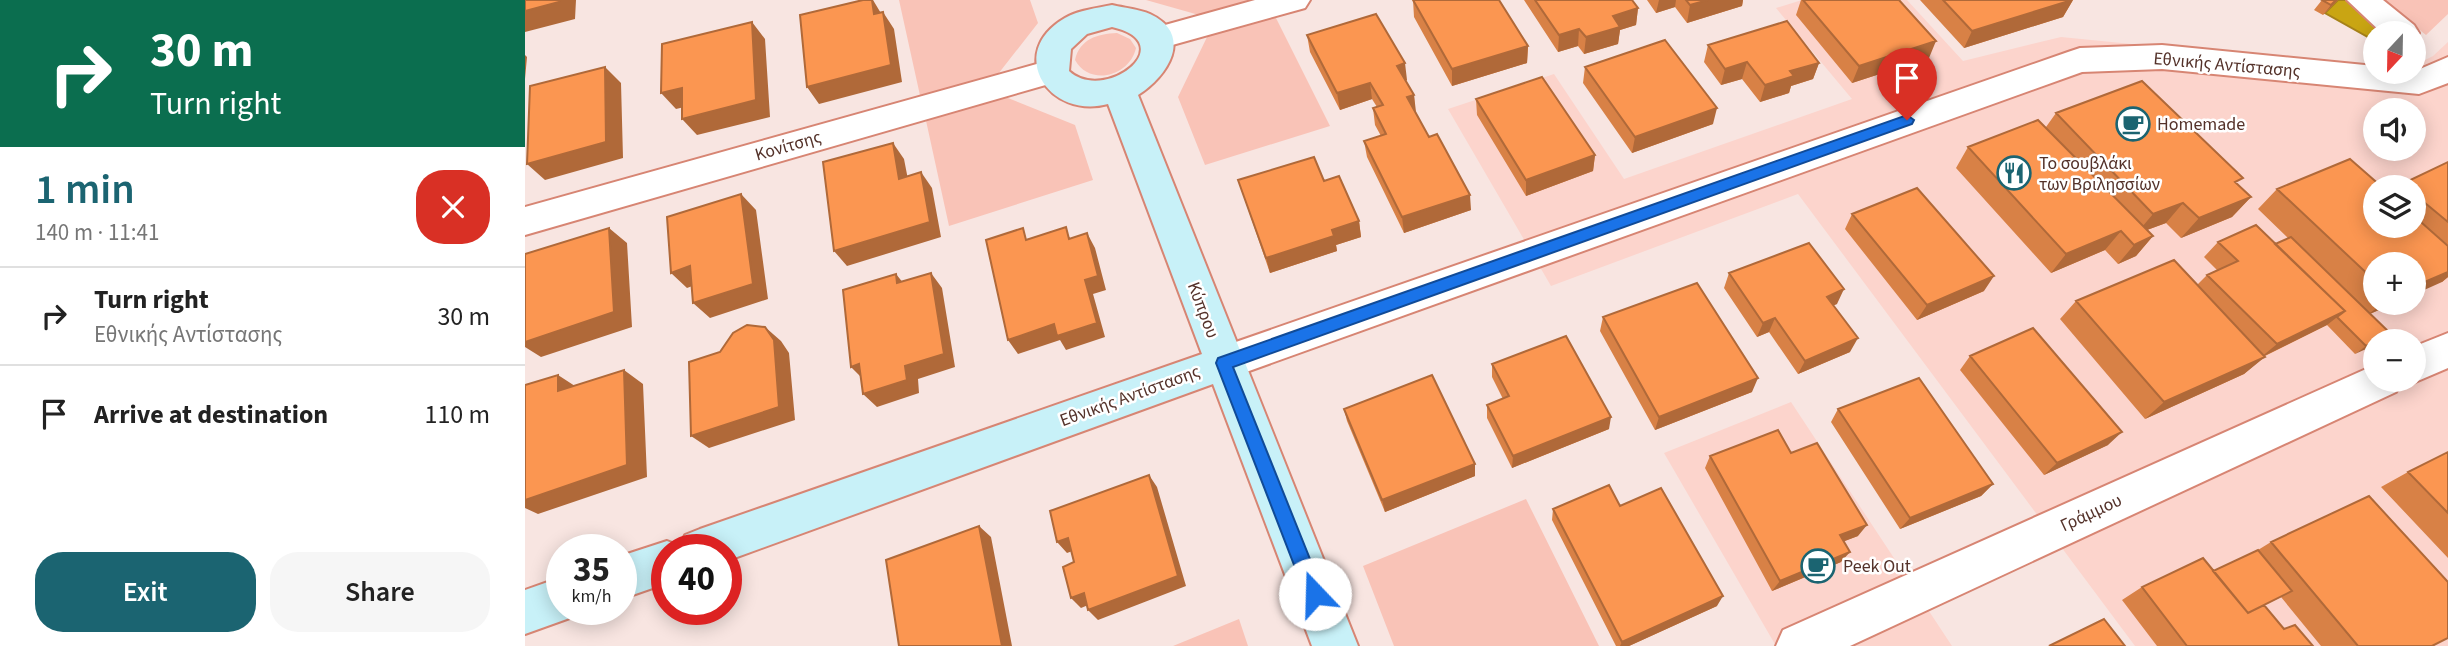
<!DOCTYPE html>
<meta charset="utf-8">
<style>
:root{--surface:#fff;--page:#f6f6f6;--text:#222;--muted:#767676;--line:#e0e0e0;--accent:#1b6471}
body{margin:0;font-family:"Source Sans 3",sans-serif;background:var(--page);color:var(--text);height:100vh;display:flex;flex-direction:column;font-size:26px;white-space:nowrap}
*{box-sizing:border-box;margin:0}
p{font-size:23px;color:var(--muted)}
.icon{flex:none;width:38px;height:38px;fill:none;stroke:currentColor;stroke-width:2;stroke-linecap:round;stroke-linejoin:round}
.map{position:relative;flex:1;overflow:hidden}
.sheet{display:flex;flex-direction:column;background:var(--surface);width:525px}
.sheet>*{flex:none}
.hud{background:#0b6e4f;color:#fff;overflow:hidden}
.needle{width:46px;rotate:202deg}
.controls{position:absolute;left:1838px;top:21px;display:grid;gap:14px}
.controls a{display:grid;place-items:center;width:63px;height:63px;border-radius:50%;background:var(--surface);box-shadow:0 4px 18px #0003;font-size:35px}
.speed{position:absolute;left:21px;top:534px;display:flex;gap:14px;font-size:35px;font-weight:700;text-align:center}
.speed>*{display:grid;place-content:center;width:91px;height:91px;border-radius:50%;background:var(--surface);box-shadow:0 4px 18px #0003;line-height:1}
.speed small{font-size:18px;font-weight:400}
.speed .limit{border:10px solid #d22;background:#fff;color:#111}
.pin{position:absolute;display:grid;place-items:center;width:60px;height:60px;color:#fff;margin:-72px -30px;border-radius:50% 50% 50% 0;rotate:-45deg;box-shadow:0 0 7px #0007}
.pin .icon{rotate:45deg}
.me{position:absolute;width:77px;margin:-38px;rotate:339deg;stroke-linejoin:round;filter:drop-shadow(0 0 5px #0008)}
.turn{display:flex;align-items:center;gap:24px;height:147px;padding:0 35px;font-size:32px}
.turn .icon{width:91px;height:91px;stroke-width:2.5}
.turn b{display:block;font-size:49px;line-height:60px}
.round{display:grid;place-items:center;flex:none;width:74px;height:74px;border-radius:28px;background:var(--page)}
.head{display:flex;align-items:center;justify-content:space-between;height:119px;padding:0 35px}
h1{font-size:42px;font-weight:600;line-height:52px;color:var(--accent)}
.button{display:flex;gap:14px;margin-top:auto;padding:14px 35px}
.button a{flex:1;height:80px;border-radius:28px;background:var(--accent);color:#fff;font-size:28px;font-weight:600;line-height:80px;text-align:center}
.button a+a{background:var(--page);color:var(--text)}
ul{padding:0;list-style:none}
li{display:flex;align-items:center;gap:21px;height:98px;padding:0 35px;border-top:2px solid var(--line)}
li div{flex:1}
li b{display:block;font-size:26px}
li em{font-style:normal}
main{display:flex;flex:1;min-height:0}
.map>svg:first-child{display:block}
</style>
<main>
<section class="sheet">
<div class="hud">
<div class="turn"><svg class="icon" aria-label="right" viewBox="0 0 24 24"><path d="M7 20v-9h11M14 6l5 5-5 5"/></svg><div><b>30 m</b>Turn right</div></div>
</div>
<div class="head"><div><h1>1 min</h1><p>140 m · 11:41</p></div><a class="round" style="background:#d93025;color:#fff"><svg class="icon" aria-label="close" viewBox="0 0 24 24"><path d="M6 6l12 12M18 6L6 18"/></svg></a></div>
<ul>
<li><svg class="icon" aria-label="right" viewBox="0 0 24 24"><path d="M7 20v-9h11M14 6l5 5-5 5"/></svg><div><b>Turn right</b><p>Εθνικής Αντίστασης</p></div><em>30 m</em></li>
<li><svg class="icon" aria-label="arrive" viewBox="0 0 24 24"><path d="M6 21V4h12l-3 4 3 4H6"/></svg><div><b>Arrive at destination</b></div><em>110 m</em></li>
</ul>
<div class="button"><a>Exit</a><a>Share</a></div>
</section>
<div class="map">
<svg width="1923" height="646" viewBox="0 0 1923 646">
<rect width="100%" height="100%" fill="#f8e5e1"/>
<!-- built -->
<path fill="#fcd4cc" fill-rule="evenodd" d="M1277 0H1382L1438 61 1536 37 1850 68V72H1888V66L1908 56 1923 42V646H1610L1273 194 1026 286 923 109 1029 74 1099 179 1327 99 1251 8ZM1850 110H1888V149H1850ZM1850 187H1888V226H1850ZM1850 264H1888V303H1850ZM1850 341H1888V380H1850Z
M1266 402 1427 646H1251L1139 453Z"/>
<!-- green -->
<path fill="#f9c3b7" d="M374 0H505L513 23 470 78 396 100Z
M621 0H733L674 15Z
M1857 0H1923V14L1901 35Z
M750 16 805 126 680 165 653 97 683 35Z
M592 33 605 39 611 48C605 76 565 87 550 60 555 39 572 34 592 33Z
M473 94 550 125 568 180 424 226 400 116Z
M1001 499 1074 646H869L838 566Z
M714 619 723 646H648Z"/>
<!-- water -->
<path fill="#c9a513" stroke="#a6821a" stroke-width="2" d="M1813 0H1827L1868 33H1850V41L1800 13Z"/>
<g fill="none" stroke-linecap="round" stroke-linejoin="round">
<defs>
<path id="street" d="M730 0H785L780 8 633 49 622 46 617 38 622 30Z
M1822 0H1858L1889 25 1894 33 1888 41V33H1857Z
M1637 45 1850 66V72H1888L1923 57V83L1894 94 1637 69 1557 72 699 380 685 375 679 363 685 351 1543 52 1555 48Z
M526 60 538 64 542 72 538 80 0 235V207Z
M1923 333V368L1888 383 1879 380H1888V347Z
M1850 365V380H1877L1871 392 1325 646H1251L1258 630Z"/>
<path id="secondary" d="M587 5C599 8 614 9 625 14 670 35 642 77 613 95L833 646H787L688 384 201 561V550H142V583L96 599V556L142 541 155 546 160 535 175 529 677 354 583 104C524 120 480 53 540 18 554 10 572 8 587 5ZM587 27C658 43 580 104 544 71L546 49 562 34Z
M37 577V609H55L53 615 0 634V590Z"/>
</defs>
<!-- street casing -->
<use href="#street" stroke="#d78573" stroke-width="4"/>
<!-- secondary casing -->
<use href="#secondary" stroke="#d78573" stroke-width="4"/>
<!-- street -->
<use href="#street" fill="#fff" fill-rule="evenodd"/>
<!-- secondary -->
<use href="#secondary" fill="#c8f1f8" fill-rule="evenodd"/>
</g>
<!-- wall -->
<path fill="#d88146" d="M888 0 1003 46 1002 63 927 86 889 17Z
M999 0H1107L1113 8 1111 25 1095 30 1093 44 1059 54 1053 46 1033 52Z
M1122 0H1218L1217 6 1162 23 1150 7 1131 13Z
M1276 0H1374L1404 58 1327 83 1271 15Z
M1395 0H1548L1538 17 1439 48Z
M1797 0H1813L1798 15 1789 10Z
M782 35 882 80 881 81 889 95 890 112 946 210 879 233 842 157 839 141 856 136 850 125 848 108 852 107 847 99 815 110 785 52Z
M1183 45 1294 63 1288 79 1266 86 1264 93 1235 102 1217 79 1196 85 1179 62Z
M1060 67 1188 124 1107 153 1058 83Z
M951 99 1070 155 1068 171 1001 196 952 115Z
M1531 113 1712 184 1726 197 1707 217 1656 238 1641 223 1622 230 1628 236 1611 256 1593 264 1580 250 1526 273 1431 168 1443 147 1521 127Z
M1923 162V277L1917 282 1850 264V303H1870L1845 314 1866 334 1856 341H1850L1830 354 1802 325 1740 356 1719 374 1620 419 1535 319 1551 301 1672 285 1682 275 1692 270 1679 257 1693 242 1750 244 1763 238 1733 209 1752 189 1888 226V187H1873L1877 184Z
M713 180 799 181 834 221 836 237 811 245 812 251 745 273Z
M1327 214 1459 291 1392 320 1320 229Z
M1204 273 1312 304 1308 305 1325 352 1273 374 1244 332 1232 337 1199 288Z
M1078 317 1227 392 1130 430 1075 331Z
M1445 356 1583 445 1519 475 1435 370Z
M967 364 1084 429 987 468 962 418V405L978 399 967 377Z
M819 409 950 464V476L860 512 822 421Z
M1313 409 1468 484 1456 496 1375 529 1306 422Z
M1923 452V558L1856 487 1883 472Z
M1266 453 1333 536 1319 541 1316 562 1247 591 1180 468 1185 456Z
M1095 506 1192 606 1104 646H1091L1027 520 1028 509Z
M1746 542 1907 646H1796L1756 597 1729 610 1788 646H1632L1597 600 1617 587 1688 571 1733 550Z"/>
<!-- shaded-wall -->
<path fill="#b06939" d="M35 0H51L50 19 0 32V11Z
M347 0H348L357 15 349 14Z
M1134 0H1151L1150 7 1131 13Z
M1183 0H1218L1217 6 1162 23 1165 5Z
M1548 0 1538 17 1439 48 1447 31Z
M1811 0H1813L1798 15 1806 5Z
M1113 8 1111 25 1095 30 1093 44 1059 54 1061 37 1088 16Z
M358 12 369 29 377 82 294 104 282 87Z
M227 22 240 39 245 117 172 135 157 119Z
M1054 29 1053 46 1033 52 1034 35Z
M1411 41 1404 58 1327 83 1334 66Z
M1003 46 1002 63 927 86V69Z
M0 55 2 57 0 79Z
M1222 62 1217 79 1196 85 1200 69Z
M880 63 882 80 874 83 872 66Z
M1294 63 1288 79 1266 86 1264 93 1235 102 1240 85 1265 71Z
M80 67 96 83 98 158 20 180 2 164Z
M845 83 847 99 815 110 812 93Z
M157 88 172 104 151 109 136 93Z
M889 95 891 112 882 97Z
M1192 108 1188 124 1107 153 1110 137Z
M368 143 379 159 386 195 374 179Z
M1070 155 1068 171 1001 196V180Z
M396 172 407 188 416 237 322 266 309 251Z
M216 194 231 210 243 299 185 318 168 303Z
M945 195 946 210 879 233 877 217Z
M1726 197 1707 217 1656 238 1674 218Z
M1658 203 1641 223 1611 234 1628 214Z
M834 221 836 237 811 245 812 251 745 273 741 258 807 230Z
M84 228 102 243 107 327 16 357 0 347V342Z
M1596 231 1580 250 1526 273 1541 254Z
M562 233 570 248 581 290 568 294 580 337 541 350 535 340 493 354 483 340 560 280Z
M1628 236 1611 256 1593 264 1609 245Z
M165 266 181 281 162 288 146 273Z
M1923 272V277L1917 282 1888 295V287Z
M406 273 417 288 430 367 393 379 394 393 352 407 338 394 380 366Z
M371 274 383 289 372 283Z
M1469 276 1459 291 1392 320 1402 305Z
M1319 289 1312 304 1295 311 1302 297Z
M1859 303H1870L1842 315Z
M1820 311 1802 325 1735 358 1752 344Z
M1250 318 1244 332 1232 337 1238 323Z
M240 327 256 341 264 353 270 420 184 448 166 436Z
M1333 338 1325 352 1273 374 1280 361Z
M1850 342V345L1830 354 1841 346Z
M1740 357 1719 374 1620 419 1639 402Z
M334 364 339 380 326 367Z
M99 370 118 384 122 477 13 514 0 508V500Z
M33 375 53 388 33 391Z
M1233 378 1227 392 1130 430 1134 417Z
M1086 417 1084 429 987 468 988 456Z
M1597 432 1583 445 1519 475 1532 463Z
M950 464V476L860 512 857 500Z
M624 475 632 487 661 586 573 620 563 610Z
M1468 484 1456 496 1375 529 1385 518Z
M1342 525 1333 536 1307 546 1315 535Z
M454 526 466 537 487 646H477Z
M543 538 553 549 542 553 532 542Z
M1325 552 1316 562 1247 591 1255 581Z
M559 593 568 603 556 608 546 598Z
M1198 596 1192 606 1104 646H1095L1097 642Z"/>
<!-- building -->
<path fill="#fb9651" stroke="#b06939" stroke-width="2" d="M0 0H35L34 2 0 11Z
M338 0H347L349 14 358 12 366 65 282 87 275 15Z
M888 0H974L1003 46 927 69Z
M1010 0H1107L1113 8 1088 16 1095 27 1061 37 1054 29 1034 35Z
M1161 0H1183L1165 5Z
M1278 0H1374L1411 41 1334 66Z
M1418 0H1547L1447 31Z
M1797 0H1811L1806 5Z
M851 14 880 63 872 66 889 95 882 97 904 137 912 134 945 195 877 217 839 141 861 134 848 108 858 105 845 83 812 93 782 35Z
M1262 21 1294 63 1265 71 1269 76 1240 85 1222 62 1200 69 1183 45Z
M227 22 231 100 157 119V88L136 93 137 44Z
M1140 40 1192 108 1110 137 1060 67Z
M80 67 81 142 2 164 5 86Z
M1017 77 1070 155 1001 180 951 99Z
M1617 81 1718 178 1710 182 1726 197 1674 218 1658 203 1628 214 1531 113Z
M1513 120 1628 236 1609 245 1596 231 1541 254 1443 147Z
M368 143 374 179 396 172 405 222 309 251 298 162Z
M789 157 799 181 814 176 834 221 807 230 809 236 741 258 713 180Z
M1825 159 1857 187H1850V226H1888V215L1923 246V272L1888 287V264H1850V281L1752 189Z
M1923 162V222L1888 193V187H1881L1877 184Z
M1392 188 1469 276 1402 305 1327 214Z
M216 194 228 284 168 303 165 266 146 273 142 217Z
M1731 225 1820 311 1752 344 1682 275 1713 261 1693 242Z
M541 227 544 239 562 233 573 276 560 280 572 323 532 336 529 324 483 340 461 240 498 228 501 240Z
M84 228 89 312 0 342V254Z
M1766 237 1866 334 1841 346 1812 317 1820 311 1750 244Z
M1284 243 1319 289 1302 297 1333 338 1280 361 1250 318 1238 323 1204 273Z
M1649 260 1740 357 1639 402 1551 301Z
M406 273 419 354 380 366 382 380 338 394 334 364 326 367 318 290 371 274 372 283Z
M1172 283 1233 378 1134 417 1078 317Z
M222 325 240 327 249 340 254 407 166 436 164 362 195 352 208 333Z
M1508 328 1597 432 1532 463 1445 356Z
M1041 336 1086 417 988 456 962 405 984 396 967 364Z
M99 370 102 465 0 500V385L33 375V391Z
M907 375 950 464 857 500 819 409Z
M1394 378 1468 484 1385 518 1313 409Z
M1253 430 1266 453 1292 443 1342 525 1315 535 1325 552 1255 581 1185 456Z
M1923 452V513L1883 472Z
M624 475 653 576 563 610 559 593 546 598 538 567 549 562 543 538 532 542 525 511Z
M1084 485 1095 506 1136 488 1198 596 1097 642 1028 509Z
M1844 496 1923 582V638L1907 646H1833L1746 542Z
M454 526 477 646H374L361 560Z
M1733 550 1767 591 1723 613 1688 571Z
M1678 558 1723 613 1739 605 1759 629 1770 625 1788 646H1662L1617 587Z
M1579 619 1600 646H1524Z"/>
<!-- route -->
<path fill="#1a73e8" stroke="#114b97" stroke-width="2" d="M1382 115 1389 120 1387 124 708 367 799 594 796 601 790 604 783 601 691 363 693 358Z"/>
<!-- icons -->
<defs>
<symbol id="cafe-ring" viewBox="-11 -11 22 22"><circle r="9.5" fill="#fff" stroke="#1b6471" stroke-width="1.5"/><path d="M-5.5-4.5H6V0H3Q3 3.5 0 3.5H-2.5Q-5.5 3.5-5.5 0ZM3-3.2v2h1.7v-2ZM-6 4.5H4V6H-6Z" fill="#1b6471"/></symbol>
<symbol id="restaurant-ring" viewBox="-11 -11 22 22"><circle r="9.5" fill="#fff" stroke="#1b6471" stroke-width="1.5"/><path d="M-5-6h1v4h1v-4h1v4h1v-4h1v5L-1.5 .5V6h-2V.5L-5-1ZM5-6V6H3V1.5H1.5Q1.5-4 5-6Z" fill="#1b6471"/></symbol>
</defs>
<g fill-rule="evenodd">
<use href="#cafe-ring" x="1589" y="105" width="38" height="38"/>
<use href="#restaurant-ring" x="1470" y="154" width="38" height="38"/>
<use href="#cafe-ring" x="1274" y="547" width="38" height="38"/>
</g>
<g text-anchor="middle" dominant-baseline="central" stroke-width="5" stroke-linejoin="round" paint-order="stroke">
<!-- street labels -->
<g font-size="18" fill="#54322a" stroke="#fff">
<text transform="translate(1702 65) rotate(5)">Εθνικής Αντίστασης</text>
<text transform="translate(263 146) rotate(-16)">Κονίτσης</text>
<text transform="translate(678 310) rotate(69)">Κύπρου</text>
<text transform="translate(605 396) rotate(-20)">Εθνικής Αντίστασης</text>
<text transform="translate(1566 513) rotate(-25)">Γράμμου</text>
</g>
<!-- poi labels -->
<g font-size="18" fill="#54322a" stroke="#fff" text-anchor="start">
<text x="1632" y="124">Homemade</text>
<text x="1514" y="163">Το σουβλάκι<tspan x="1514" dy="21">των Βριλησσίων</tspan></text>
<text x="1318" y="566">Peek Out</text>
</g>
</g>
</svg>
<div class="controls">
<a><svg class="needle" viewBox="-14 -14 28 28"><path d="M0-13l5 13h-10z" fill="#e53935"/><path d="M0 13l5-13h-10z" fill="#767676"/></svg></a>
<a><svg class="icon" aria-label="sound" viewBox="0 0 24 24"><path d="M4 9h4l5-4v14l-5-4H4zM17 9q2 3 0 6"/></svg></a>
<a><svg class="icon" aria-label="layers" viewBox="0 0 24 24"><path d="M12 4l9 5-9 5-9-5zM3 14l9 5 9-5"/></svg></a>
<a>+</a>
<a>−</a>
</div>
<div class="speed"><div>35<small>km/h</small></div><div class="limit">40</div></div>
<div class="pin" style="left:1382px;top:120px;background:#d93025"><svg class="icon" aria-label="arrive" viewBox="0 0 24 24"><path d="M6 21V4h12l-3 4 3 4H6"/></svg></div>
<svg class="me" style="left:790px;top:594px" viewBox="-20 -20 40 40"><circle r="19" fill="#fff"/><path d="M0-13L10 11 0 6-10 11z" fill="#1a73e8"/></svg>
</div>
</main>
